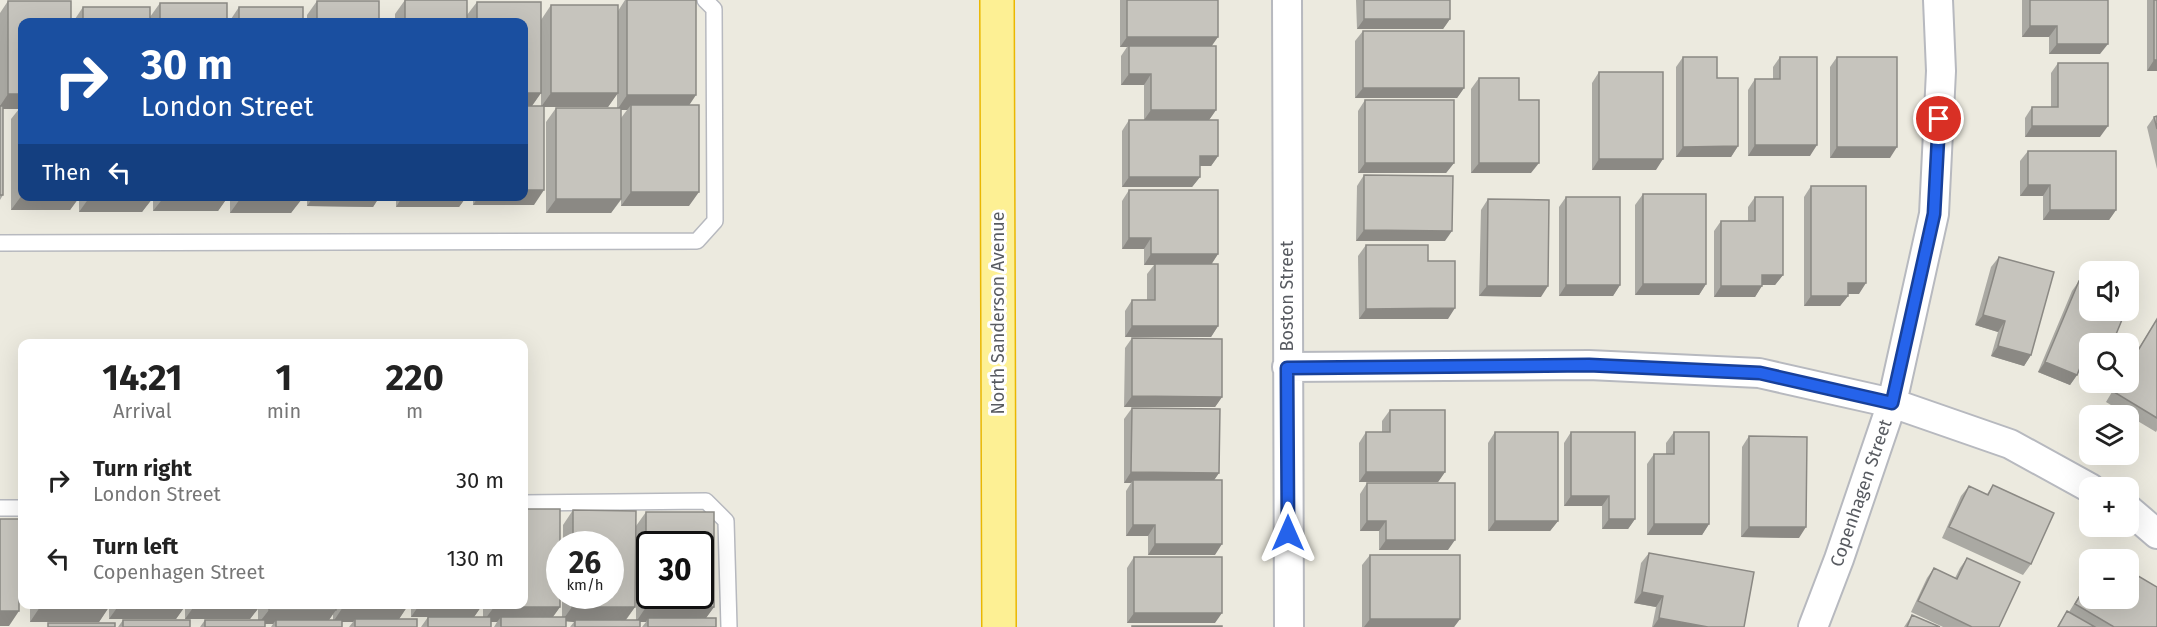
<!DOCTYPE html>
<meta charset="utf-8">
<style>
:root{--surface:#fff;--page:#f6f6f6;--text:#222;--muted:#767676}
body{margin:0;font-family:"Fira Sans",sans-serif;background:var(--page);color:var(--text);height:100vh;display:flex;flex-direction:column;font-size:22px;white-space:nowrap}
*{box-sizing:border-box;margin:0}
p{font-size:20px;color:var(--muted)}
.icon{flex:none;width:33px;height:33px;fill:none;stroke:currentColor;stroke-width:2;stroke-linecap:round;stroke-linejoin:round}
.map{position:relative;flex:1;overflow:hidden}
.details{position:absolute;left:18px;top:339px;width:510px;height:270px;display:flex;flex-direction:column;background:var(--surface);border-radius:12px;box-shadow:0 6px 24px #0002}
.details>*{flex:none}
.top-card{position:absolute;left:18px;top:18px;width:510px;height:183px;border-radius:12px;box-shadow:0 6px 24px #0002;background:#1a4fa0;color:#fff;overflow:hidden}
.buttons{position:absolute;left:2079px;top:261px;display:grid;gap:12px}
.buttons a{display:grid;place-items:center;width:60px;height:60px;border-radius:12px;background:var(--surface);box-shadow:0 6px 24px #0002;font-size:30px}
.speed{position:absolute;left:546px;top:531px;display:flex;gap:12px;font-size:30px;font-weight:700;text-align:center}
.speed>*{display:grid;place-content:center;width:78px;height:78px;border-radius:50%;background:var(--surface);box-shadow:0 6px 24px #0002;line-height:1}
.speed small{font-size:15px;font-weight:400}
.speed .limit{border:3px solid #111;border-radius:9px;background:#fff;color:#111}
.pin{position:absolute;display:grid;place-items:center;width:51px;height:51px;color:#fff;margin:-26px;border:3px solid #fff;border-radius:50%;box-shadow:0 2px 6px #0007}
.me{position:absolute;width:66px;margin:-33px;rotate:0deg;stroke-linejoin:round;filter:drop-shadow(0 0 4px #0008)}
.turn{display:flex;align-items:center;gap:21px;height:126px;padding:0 24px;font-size:27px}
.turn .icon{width:78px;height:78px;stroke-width:2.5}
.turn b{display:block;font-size:42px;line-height:51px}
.then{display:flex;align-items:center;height:57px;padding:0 24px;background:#0003;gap:12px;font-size:22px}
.eta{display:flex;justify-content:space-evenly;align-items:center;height:102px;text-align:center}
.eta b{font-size:36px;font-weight:700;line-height:42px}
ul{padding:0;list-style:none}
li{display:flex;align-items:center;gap:18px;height:78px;padding:0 24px}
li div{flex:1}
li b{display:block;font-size:22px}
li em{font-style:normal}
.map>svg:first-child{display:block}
</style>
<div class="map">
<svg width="2157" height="627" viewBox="0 0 2157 627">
<rect width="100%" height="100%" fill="#eceadf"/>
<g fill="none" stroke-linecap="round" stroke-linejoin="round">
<defs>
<path id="service" d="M0 243 697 241 715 221 714 9 705 0
M524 503 706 501 726 521 729 627
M0 508H22"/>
<path id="minor" d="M1287 0 1289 627
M1287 367 1589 365 1759 373 1892 403 2010 444 2090 488
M2128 509 2157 534
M1813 627 1839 559 1892 403 1934 214 1941 71 1938 0"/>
<path id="trunk" d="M997 0 999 627"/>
</defs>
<!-- service casing -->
<use href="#service" stroke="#b7b9bf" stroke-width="18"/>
<!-- minor casing -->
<use href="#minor" stroke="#b7b9bf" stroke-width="32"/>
<!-- trunk casing -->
<use href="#trunk" stroke="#eab701" stroke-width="36"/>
<!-- service -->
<use href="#service" stroke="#fff" stroke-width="15"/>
<!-- minor -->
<use href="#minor" stroke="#fff" stroke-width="28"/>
<!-- trunk -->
<use href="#trunk" stroke="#fdf094" stroke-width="33"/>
</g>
<!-- wall -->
<path fill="#aaa9a3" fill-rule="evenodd" d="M405 0 467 15 477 2 541 20 551 5 618 11 625 0H696L689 105V206H621V200L611 213H546V122L556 108H617V94L608 107H544L534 205H473V196H524V22H395V14ZM541 93V106H532ZM621 110H627L621 118Z
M1120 0H1218L1212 46 1216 110 1209 120H1144V85H1121V56L1127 47H1120Z
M1356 0H1450V19L1443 29H1357Z
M2022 0H2108L2100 54H2049V37H2022Z
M2147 0H2157V71H2147Z
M8 1H71L22 196H153L142 212H79V198L70 210H11V119L19 109H3V195L0 200V13Z
M317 1 379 22H307V15Z
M160 3 227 22H73L83 7 150 17Z
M239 7 303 22H229Z
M1363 31 1464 88 1457 98H1355V41Z
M1683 57 1717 78 1738 146 1731 157H1676V67Z
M1780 57 1810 156H1748V90L1755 79H1773V67Z
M1837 57 1890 158H1830V67Z
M2058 63 2100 137H2025V118L2032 107H2051V73Z
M1599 72 1656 170H1592V83Z
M1479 78 1519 100 1531 173H1471V89Z
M1365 100 1454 163 1446 173H1358V111Z
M2157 116V169L2147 127 2154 117Z
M1129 120 1218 156 1211 166H1200V177L1192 187H1122V131Z
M2028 151 2116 210 2109 220H2043V196H2020V161Z
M1364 175 1445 241H1356L1357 186Z
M1811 186 1859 294H1848V296L1840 306H1804V197Z
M1129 190 1218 254 1211 264 1218 326 1211 337H1125V311L1132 300H1147V274L1154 265H1144V249H1122V201Z
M1643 194 1706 284 1699 295H1635V205Z
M153 196H228L218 211H153Z
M230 196H302L291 213H230Z
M307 196H380L373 207 307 206Z
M396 196H467L459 207H396Z
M1566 197 1620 285 1613 296H1559V207Z
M1755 197 1783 275 1775 285H1762L1755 297H1714V231L1721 221H1748V207Z
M1488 199 1541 297 1479 296 1481 210Z
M1366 245 1428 261 1448 319H1359L1358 256Z
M1999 257 2031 355 2024 366 1991 356 1998 332 1975 325 1991 267Z
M2079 281 2090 344V365L2082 362 2077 375 2070 385 2038 372 2072 291Z
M2157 319V430L2156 432 2106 402 2118 382H2128V365Z
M1132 338 1222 397 1215 407H1124L1125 348Z
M1132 408 1219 473 1214 480 1215 555H1148V536H1126V491L1131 483H1124V419Z
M1390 410 1445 472 1438 482H1359V443L1366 432H1382V421Z
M1495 432 1558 521 1550 531H1488V443Z
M1571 432 1635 519 1628 529H1602V506H1564V443Z
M1674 432 1709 524 1702 535H1647V464L1654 454H1666V443Z
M1749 436 1799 538 1741 537 1742 447Z
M1367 483 1448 550H1379V531H1360V494Z
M1993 485 2031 564 2023 575 1942 538 1961 496 1969 486 1987 494Z
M524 509H560V607L553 617H562V596H610V544H563V525L573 510 636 511 635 607 626 620H636V526L646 512H714V607L706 618H716V627H642L646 622H640V627H570L574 622 566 621V627H494L497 622H491V627H421L428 617H411V604H483L474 617H483V604H524ZM650 544H700V596H650Z
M1649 553 1744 627H1652L1656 607 1634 603 1641 563Z
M1370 555 1460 619 1454 627H1362V565Z
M1134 557 1215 623H1127V568Z
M1967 558 1999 627H1943L1911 612 1927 578 1934 568 1955 578 1960 568Z
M2090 578V598L2157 627H2057L2067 611 2069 612Z
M30 604H109V607L99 622H30Z
M109 604H407V607L399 619 417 627H349L353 622H342V627H271L273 624H265V627H200L205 620H258V608L250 619H185V606L176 619H109ZM333 614V620H329Z
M1912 615 1940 627H1904Z
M123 620 190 627H118Z"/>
<!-- shaded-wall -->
<path fill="#8b8984" d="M1364 19H1450L1443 29H1357Z
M2030 26H2057L2049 37H2022Z
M1127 37H1218L1211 47 1129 46 1127 47H1120Z
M2057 44H2108L2100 54H2049Z
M2154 60H2157V71H2147Z
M1129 74H1151L1144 85H1121Z
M1363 88H1464L1457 98H1355Z
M524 93H541L531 107H524Z
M551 93H618L608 107H541Z
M8 94H22V109V105L19 109H0V106Z
M627 95H696L686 110 631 105 627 110H617Z
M1151 110H1216L1209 120H1144Z
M2032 126H2108L2100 137H2025Z
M1755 145H1817L1810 156H1748Z
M1738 146 1731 157H1676L1683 147Z
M1837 147H1897L1890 158H1830Z
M1200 156H1218L1211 166H1192Z
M1599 159H1663L1656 170H1592Z
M1365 163H1454L1446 173H1358Z
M1479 163H1539L1531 173H1471Z
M1129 177H1200L1192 187H1122Z
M2028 185H2050L2043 196H2020Z
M524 190H544L534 205H473L479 196H524Z
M631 192H699L689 206H621Z
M22 195V196H80L70 210H11Z
M314 196H380L373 207 307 206Z
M403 196H467L459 207H396Z
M164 197H228L218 211H153Z
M89 198H153L142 212H79Z
M240 199H302L291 213H230Z
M556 199H621L611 213H546Z
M2050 210H2116L2109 220H2043Z
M1364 230 1452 231 1445 241H1356Z
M1129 238H1151L1144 249H1122Z
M1151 254H1218L1211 265H1144Z
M1762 275H1783L1775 285H1755Z
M1848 283H1866L1859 294H1840Z
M1643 284H1706L1699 295H1635Z
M1566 285H1620L1613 296H1559Z
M1487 286H1548L1541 297 1479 296Z
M1721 286H1762L1755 297H1714Z
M1811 296H1848L1840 306H1804Z
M1455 308 1448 319H1359L1366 309Z
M1983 315 2005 321 1998 332 1975 325Z
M1132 326H1218L1211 337H1125Z
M1998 346 2031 355 2024 366 1991 356Z
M2087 351 2090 352V365L2080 361Z
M2045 362 2077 375 2070 385 2038 372Z
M1132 396 1222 397 1215 407H1124Z
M1131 472 1219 473 1212 483 1133 480 1131 483H1124Z
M1366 472H1445L1438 482H1359Z
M1571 496H1609L1602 506H1564Z
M1609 519H1635L1628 529H1602Z
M1367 521H1386L1379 531H1360Z
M1495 521H1558L1550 531H1488Z
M1654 524H1709L1702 535H1647Z
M1133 525H1155L1148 536H1126Z
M1749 527H1806L1799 538 1741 537Z
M1386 540H1455L1448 550H1379Z
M1155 544H1222L1215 555H1148Z
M19 587H22V602H9Z
M1642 592 1663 596 1656 607 1634 603Z
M420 604H483L474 617H411Z
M119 605H186L176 619H109Z
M195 605H261L250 619H185Z
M40 607H109L99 622H30Z
M343 607H407L397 622 355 619 353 622H333Z
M494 607H560L549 622 501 617 497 622H483Z
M572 607H635L624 622 575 620 574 622 562 621Z
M646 607H714L703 622 648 618 646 622H636Z
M269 610H336L326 624 276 620 273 624H258Z
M0 611H19L9 626H0Z
M1134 613H1222L1215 623H1127Z
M1659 618 1708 627H1653Z
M1370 619H1460L1454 627H1364Z"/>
<!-- building -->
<path fill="#c6c4bd" stroke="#8b8984" stroke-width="1.5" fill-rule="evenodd" d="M405 0H467V22H405Z
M627 0H696V95H627Z
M1127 0H1218V37H1127Z
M1364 0H1450V19H1364Z
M2030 0H2108V44H2057V26H2030Z
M2154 0H2157V60H2154Z
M8 1H71V22H22V94H8Z
M317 1H379V22H317Z
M477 2H541V93H524V22H477Z
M160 3H227V22H160Z
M551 5H618V93H551Z
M83 7H150V22H83Z
M239 7H303V22H239Z
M1363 31H1464V88H1363Z
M1129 46H1216V110H1151V74H1129Z
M1683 57H1717V78H1738V146L1683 147Z
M1780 57H1817V145H1755V79H1780Z
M1837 57H1897V147H1837Z
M2058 63H2108V126H2032V107H2058Z
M1599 72H1663V159H1599Z
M1479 78H1519V100H1539V163H1479Z
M1365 100H1454V163H1365Z
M631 105H699V192H631Z
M0 106H3V195H0Z
M524 106H544V190H524Z
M556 108H621V199H556Z
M2157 116V129L2154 117Z
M1129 120H1218V156H1200V177H1129Z
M2028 151H2116V210H2050V185H2028Z
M1364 175 1453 176 1452 231 1364 230Z
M1811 186H1866V283H1848V296H1811Z
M1129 190H1218V254H1151V238H1129Z
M1643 194H1706V284H1643Z
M89 196H153V198H89Z
M240 196H302V199H240Z
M1566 197H1620V285H1566Z
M1755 197H1783V275H1762V286H1721V221H1755Z
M1488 199 1549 200 1548 286H1487Z
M1366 245H1428V261H1455V308L1366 309Z
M1999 257 2054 272 2031 355 1998 346 2005 321 1983 315Z
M1155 264H1218V326H1132V300H1155Z
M2079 281 2090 285V310H2126L2112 344H2090V352L2087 351 2077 375 2045 362Z
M2157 319V418L2114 392 2119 382H2128V367Z
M1132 338 1222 339V397L1132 396Z
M1132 408 1220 409 1219 473 1131 472Z
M1390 410H1445V472H1366V432H1390Z
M1495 432H1558V521H1495Z
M1571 432H1635V519H1609V496H1571Z
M1674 432H1709V524H1654V454H1674Z
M1749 436 1807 437 1806 527H1749Z
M1133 480H1222V544H1155V525H1133Z
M1367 483H1455V540H1386V521H1367Z
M1993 485 2054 513 2031 564 1949 527 1969 486 1988 495Z
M524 509H560V607H494V604H524Z
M573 510 636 511 635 607H572V596H610V544H573Z
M646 512H714V607H646ZM650 544H700V596H650Z
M0 519H22V587H19V611H0Z
M1649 553 1754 572 1744 627H1708L1659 618 1663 596 1642 592Z
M1370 555H1460V619H1370Z
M2104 555 2111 560H2102Z
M1134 557H1222V613H1134Z
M1967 558 2020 582 1999 627H1972L1918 601 1934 568 1957 579Z
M2128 570 2157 587V627H2114L2075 604 2090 579V598H2128Z
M40 604H109V607H40Z
M119 604H186V605H119Z
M195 604H261V605H195Z
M269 604H336V610H269Z
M343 604H407V607H343Z
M2067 611 2095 627H2058Z
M1912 615 1940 627H1907Z
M428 617H491V627H428Z
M501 617H566V627H501Z
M648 618H716V627H648Z
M355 619H417V627H355Z
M123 620H190V627H123Z
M205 620H265V627H205Z
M276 620H342V627H276Z
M575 620H640V627H575Z
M48 623H115V627H48Z
M1132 626H1222V627H1132Z"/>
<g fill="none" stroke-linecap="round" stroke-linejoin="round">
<defs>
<path id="route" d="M1288 533 1287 368 1589 365 1760 373 1892 403 1934 214 1939 119"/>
</defs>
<!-- route casing -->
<use href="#route" stroke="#184099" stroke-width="15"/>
<!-- route -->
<use href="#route" stroke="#2563eb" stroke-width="10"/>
</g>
<g text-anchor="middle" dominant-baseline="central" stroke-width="6" stroke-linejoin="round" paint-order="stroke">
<!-- street labels -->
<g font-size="18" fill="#585b61" stroke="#fff">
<text transform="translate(1287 296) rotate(-90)">Boston Street</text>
<text transform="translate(998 313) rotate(-90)">North Sanderson Avenue</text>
<text transform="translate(1861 493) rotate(-71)">Copenhagen Street</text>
</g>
</g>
</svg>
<div class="buttons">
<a><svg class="icon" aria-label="sound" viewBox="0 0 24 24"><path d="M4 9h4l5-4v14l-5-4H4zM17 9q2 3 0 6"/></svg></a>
<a><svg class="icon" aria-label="search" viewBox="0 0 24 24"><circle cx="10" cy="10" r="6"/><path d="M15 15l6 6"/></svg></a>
<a><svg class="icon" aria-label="layers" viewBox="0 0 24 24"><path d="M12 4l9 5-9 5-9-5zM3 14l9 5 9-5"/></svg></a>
<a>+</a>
<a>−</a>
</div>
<div class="speed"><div>26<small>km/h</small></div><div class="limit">30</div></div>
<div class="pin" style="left:1939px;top:119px;background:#d93025"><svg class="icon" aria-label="arrive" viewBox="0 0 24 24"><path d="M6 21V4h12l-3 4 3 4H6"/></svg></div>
<svg class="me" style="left:1288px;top:533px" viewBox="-20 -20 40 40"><path d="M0-17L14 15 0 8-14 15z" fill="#2563eb" stroke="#fff" stroke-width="4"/></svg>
<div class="top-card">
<div class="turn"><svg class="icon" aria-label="right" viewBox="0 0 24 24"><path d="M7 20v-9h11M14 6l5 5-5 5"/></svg><div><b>30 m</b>London Street</div></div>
<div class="then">Then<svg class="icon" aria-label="left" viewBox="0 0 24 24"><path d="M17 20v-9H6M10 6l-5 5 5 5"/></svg></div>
</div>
<section class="details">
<div class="eta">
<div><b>14:21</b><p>Arrival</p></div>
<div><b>1</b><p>min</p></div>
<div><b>220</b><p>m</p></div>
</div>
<ul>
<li><svg class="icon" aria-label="right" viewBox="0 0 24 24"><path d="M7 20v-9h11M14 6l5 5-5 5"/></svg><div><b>Turn right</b><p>London Street</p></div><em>30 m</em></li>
<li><svg class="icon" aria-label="left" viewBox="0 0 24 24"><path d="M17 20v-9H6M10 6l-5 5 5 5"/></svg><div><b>Turn left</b><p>Copenhagen Street</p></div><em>130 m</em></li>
</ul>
</section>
</div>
